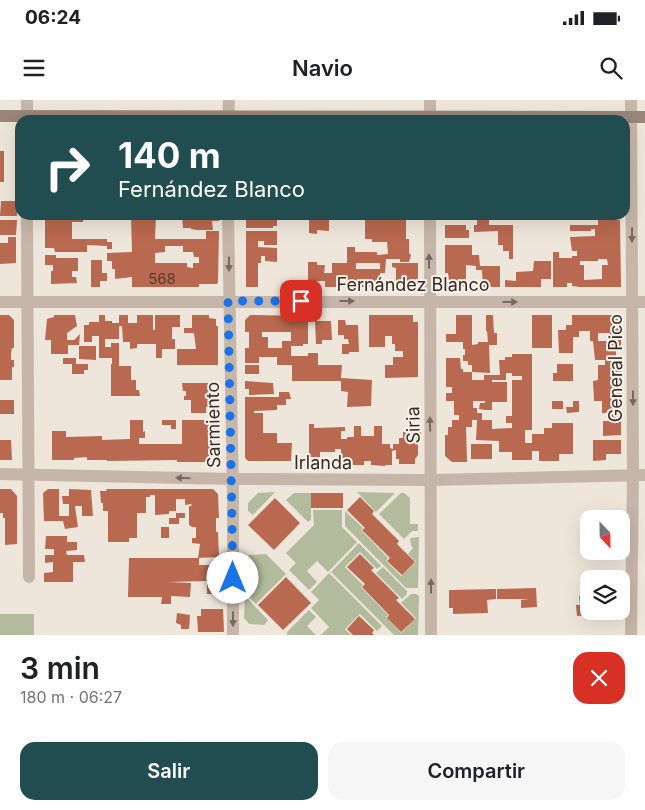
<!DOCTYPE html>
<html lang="es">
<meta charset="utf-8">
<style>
:root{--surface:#fff;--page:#f6f6f6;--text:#202124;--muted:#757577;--accent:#224d50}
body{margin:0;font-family:Inter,sans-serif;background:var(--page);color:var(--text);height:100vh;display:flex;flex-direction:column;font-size:19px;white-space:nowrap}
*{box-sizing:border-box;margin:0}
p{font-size:16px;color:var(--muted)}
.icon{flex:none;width:28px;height:28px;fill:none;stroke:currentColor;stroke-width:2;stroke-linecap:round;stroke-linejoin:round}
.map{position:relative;height:535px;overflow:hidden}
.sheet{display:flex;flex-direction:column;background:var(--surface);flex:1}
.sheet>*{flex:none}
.top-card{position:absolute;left:15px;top:15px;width:615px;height:105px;border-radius:15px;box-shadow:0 5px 20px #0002;background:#224d50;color:#fff;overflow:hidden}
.needle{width:32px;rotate:158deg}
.buttons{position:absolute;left:580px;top:410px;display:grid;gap:10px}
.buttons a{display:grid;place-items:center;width:50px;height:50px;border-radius:10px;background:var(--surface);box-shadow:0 5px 20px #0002;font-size:25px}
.pin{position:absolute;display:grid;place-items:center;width:42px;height:42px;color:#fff;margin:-21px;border-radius:10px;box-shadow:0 2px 8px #0006}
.me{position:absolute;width:55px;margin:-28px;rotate:0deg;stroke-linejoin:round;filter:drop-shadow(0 0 4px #0008)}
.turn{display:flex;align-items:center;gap:18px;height:105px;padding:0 20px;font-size:22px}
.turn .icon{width:65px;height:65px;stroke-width:2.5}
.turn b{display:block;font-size:35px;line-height:42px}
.round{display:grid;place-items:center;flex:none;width:52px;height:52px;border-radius:15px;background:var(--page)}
.summary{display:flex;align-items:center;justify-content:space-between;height:85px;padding:0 20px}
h1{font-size:30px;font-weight:600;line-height:38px}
.cta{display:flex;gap:10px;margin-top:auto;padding:10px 20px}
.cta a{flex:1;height:58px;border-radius:15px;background:var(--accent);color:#fff;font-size:20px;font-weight:600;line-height:58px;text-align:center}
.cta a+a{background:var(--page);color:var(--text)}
.status{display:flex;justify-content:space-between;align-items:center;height:35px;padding:0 25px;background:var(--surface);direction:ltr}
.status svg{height:14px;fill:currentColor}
header{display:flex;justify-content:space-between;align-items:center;height:65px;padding:0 20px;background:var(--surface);font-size:22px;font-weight:600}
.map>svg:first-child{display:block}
</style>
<div class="status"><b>06:24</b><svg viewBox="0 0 49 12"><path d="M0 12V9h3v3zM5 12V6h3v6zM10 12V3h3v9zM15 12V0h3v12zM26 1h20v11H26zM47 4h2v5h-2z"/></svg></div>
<header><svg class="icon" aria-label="menu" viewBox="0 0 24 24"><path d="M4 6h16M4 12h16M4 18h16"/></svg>Navio<svg class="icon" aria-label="search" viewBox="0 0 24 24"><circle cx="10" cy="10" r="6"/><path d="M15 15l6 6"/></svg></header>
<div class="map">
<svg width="645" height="535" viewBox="0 0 645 535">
<rect width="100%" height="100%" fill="#efe6db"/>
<!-- green -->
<path fill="#b2bc9d" d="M275 392 253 415 248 411V403L258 393Z
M357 392 395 393 376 412Z
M294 393H311V420L308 422 286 400Z
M401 393H404L410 398V424H418V431H412L404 439 379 414Z
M313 410H342V427L357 442 328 472 317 461 307 471 317 482 309 490 289 470 296 463 286 453 314 425Z
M345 411 363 428 361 430 388 458 386 461 401 476 416 462 408 454 413 448 411 445 410 438 419 437 418 488H406L345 426Z
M359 443 381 466 377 469 360 452 345 467 363 485 361 487 388 515 386 517 401 533 416 518 401 503 411 494H416L419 496 418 535H394L331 472Z
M266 454 286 474 256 504 246 494 244 459 249 455Z
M383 467 407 491V494L402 499 376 473Z
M329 473 382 526 377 531 360 514 345 529 351 535H321L329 527 311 508 319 500 311 492Z
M245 496 268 520 264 525 249 524 244 518Z
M309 510 316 517 307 526 316 535H287V532Z
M0 514H34V535H0Z"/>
<!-- building -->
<path fill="#b9694f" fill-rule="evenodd" d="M0 51H4V82H0Z
M1 101H17V116H0Z
M45 115H83V122H72V139H107V142H112V149H107V146L87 145V152H55L54 148H45Z
M131 115H156L155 139H206V131H219L218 182 217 184H199V187H132V177L115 179V169H112V161H107V153L132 152ZM165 146H183V152H193L194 157H199V163H193V168L187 167V163H155V153L165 152Z
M182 115H219V121H212L213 130H197L191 129V128H183Z
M246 115H284V120H277V126H273V128H246Z
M365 115H406V139H409V153L411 155 409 162H400V159H386L385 173H380V187H356V180H340V187H325V181H308V162H317V165H325L324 173H332V163H347V147H355V152H377V155L388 154 387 142H372V139H365ZM356 163H380V169H356Z
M450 115H473V120H450Z
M598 115H615V120H620L621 187H580L572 186V183H567V187H553V152H559V158H572V156H577V151H572L570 137 595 136V129H591V131H570V125H598ZM598 159H607L608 165H602V179L584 180V165H580V161H598Z
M309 117H329V131L317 130V134L309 133Z
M477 119H489V125H513V159H509V151H503V145H498V131L474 132V125H477Z
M0 120H17L16 135H0Z
M445 125H466V130H469V138H445Z
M246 131H277V145H264V141H258V147L277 148V162L265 161V156H261V163H258V187H246Z
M8 137H16V163L0 164V143H8Z
M445 145H472V155H479L480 166H500V187H483L482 170H476V166L466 165V187H452L451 181H449L448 173H445Z
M45 155H56V158H78V171H72V177H76L77 183 51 184V171H53V165H45Z
M91 160H102V173H107V181H100V187H91Z
M534 161H551V179H541V187H505V180L516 181V172L533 171Z
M392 163H418V179L408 180V183H396V168L392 167Z
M0 215H9L14 220V248H12L11 254V260H14V267H12V280H0Z
M54 215H75L77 226 67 233V240H74L80 234 79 245H68V254H51V240H45L47 219 54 217Z
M99 215H105V221H112V223H119V215H128V223H137V215H153V230H155V215H180V227H172V239H175V249H162V258H156V244H137V248L130 249V242H123L122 226H119V239H105V247H111V243H119V266H131V280H136V290H139L140 296H111V264H112V258H99V236H92V242H84V225H89V222H99Z
M192 215H209V218L216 219V226H218V265H177V249H196L194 233H184V228H192Z
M250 215 308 216V244H303V246H291V256H308V253H318V265H342L341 278 372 280 371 306 347 307 348 292 341 291V281H292V265H277V257H259V263H245V248H249V232H245V220ZM262 232H291V241H282V248H268V237H262Z
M369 215H413V222H418V277L385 278V265H393V257H403V251H395V244H392V236H385V247H369Z
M456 215H472V245L478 244V242H488L487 231H486V215H493L494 233H497V245H489L490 273 472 272V265H468V261H463V255H465V249H463V242H446V234H456Z
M532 215H552V248H532Z
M572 215H614L621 223V247H616V260H621V278H612V280H615V293H621V313H602V301H594L593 281 598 280V265H605V260H595L593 241H590V231H579V237H573V253H559L558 230H566V225H572ZM598 233H610V241H598Z
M338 220H345L346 225H358L359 252H349V254H342V244H349L348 239H344V235H338Z
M315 221H331L332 240H322V244H316Z
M79 246H96V260L79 259Z
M512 254H532V330H525V343H532V334H544V328H552V323H573V354H559V361H539V351H532V360H512V352H499V341L476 340 477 320H472V327H466L467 362H452L445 356V335H448V327H452V320H459V315H454V301H446V293H452V287H446V258H460L461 269H463V272H472V280H484V275H500L499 260H505V257H512ZM506 273H512V276H522V280H512V316H506V323H512V328L492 329V320H482V313H477V308H473V301H485V303H480L479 309 485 310H492V302H507V282H492V280H506Z
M63 258H76V264H88V270H84V274H72V264H63Z
M557 264H573V281H553V273H557Z
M245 265H259V274H245Z
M245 281 273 283 274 294 249 295V289H245Z
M182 283H210V291H218V296L208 297V307H206V313H191V300H184V296H186V291H183Z
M279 292H289L291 299H286V305H277V310L254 311V313H263V333H277V343H292L291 361H248L245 358V297H279Z
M0 300H14V314H0Z
M552 301H563V309H552Z
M573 301H579V312L567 313 566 307H573Z
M609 314H621V335L603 336V321H609Z
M130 320H143V332L145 331V338H139V344H182V320H218V338H209V344H218V356L213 362H177V360L107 361V360H87V357L74 358V360H52V331H66V337L102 336V340L130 339Z
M162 320H176V329H171V325H162Z
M309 324H314V328L345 327V331H341V339H347V337H354V326H361V336H374V326H382V344H390V348L393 349V344H399V338H403V332L421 331V340H416V344H418V355L415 359V364H399V359H396V350L392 351V365H385V358V366L371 365V361H364V365H345V361H341V349H335V352H320V357H309Z
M0 340H11L12 360H0Z
M593 340H621V354H606V360L593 361Z
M471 344H492V359H471Z
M0 389H11L17 396V444L5 445V418H3V413H0Z
M48 389H59V416H69V404H63L62 396H69V389L91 390 93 416H82V406H75L78 427 65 429 63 421H44L43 393Z
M106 389H213L218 394 219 418H216V432H218L219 457 198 458 200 444 192 443V438H196V427H192L189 425V406H192L191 404 185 405V399H176V411H169V414L155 415V395H150V397H146V413H137V438H129V442H108V411H103V403H101L100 391H107Z
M311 393H343V408H311Z
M360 397 374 411 372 414 399 441 397 444 415 462 402 475 387 461 390 458 362 430 365 428 347 410Z
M275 398 300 423 274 450 248 425Z
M176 413H185V418H179V424H169V418H176Z
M161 427H169V438H161Z
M46 436H67V442H77V450L66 451 67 455H84L85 462H73V482H44V473L53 472V462L45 463V455H54V449H45Z
M360 454 374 468 371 470 399 498 396 500 415 519 401 532 387 518 389 515 362 487 365 484 347 467Z
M129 458H199V465H219V494H207V481L168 482 191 483 190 497 171 496V504H161L162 497H128Z
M286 477 311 503 283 530 258 505Z
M536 488 537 507 521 508V500L529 499H497V489Z
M496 489V499L487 500 488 513 453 514V508H449V490Z
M579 496H589V511H614L615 520H591V515L577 516 576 505H580Z
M201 509H223L224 532H198L197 516H201Z
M177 513 190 515 189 529H181V525L176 523Z
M359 516 374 530 372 533 374 535H353L347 529Z"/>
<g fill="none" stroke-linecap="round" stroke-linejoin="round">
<!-- minor -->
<path stroke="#c6b6a9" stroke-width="12" d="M27 20V0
M228 20 229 0
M430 20V0
M27 115 29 477
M228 115 233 401V535
M430 115 431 535
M0 202H645
M0 374 232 379 431 380 645 375
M631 535 633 375 631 0"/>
<!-- secondary -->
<path stroke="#99867a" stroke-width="12" d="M0 16 645 17"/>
</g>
<!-- one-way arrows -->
<defs><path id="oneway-solid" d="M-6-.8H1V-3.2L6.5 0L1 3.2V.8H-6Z" transform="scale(1.25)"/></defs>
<g fill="#756a62">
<use href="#oneway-solid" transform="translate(632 135) rotate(90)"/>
<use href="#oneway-solid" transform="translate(429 161) rotate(-90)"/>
<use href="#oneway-solid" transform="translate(229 164) rotate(90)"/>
<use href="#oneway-solid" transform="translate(347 201)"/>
<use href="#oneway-solid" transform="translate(510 202)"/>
<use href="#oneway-solid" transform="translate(633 298) rotate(90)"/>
<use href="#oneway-solid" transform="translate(430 324) rotate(-91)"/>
<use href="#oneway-solid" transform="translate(183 378) rotate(-179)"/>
<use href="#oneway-solid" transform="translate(431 486) rotate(-90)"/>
<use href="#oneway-solid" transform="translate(233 519) rotate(90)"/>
</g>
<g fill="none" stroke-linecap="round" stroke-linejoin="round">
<!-- route -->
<path stroke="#1a73e8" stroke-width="9" stroke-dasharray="0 16.2" d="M233 478 228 201H301"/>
</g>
<g text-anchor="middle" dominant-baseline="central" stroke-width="4" stroke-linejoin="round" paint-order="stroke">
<!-- number labels -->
<g font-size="15" fill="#543b32">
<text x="162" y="178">568</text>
</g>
<!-- street labels -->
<g font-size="18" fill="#332c28" stroke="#f7f0e7">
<text x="413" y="184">Fernández Blanco</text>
<text transform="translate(615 268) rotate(-90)">General Pico</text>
<text transform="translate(213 325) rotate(-91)">Sarmiento</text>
<text transform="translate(413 325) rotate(-91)">Siria</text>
<text x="323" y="362">Irlanda</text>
</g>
</g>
</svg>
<div class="buttons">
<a><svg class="needle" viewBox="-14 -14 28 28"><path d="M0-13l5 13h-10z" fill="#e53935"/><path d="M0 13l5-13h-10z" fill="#757577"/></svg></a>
<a><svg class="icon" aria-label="layers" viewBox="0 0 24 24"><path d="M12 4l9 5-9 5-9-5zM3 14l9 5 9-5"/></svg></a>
</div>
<div class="pin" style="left:301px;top:201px;background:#d93025"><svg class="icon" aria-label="arrive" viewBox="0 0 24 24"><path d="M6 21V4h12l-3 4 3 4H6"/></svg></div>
<svg class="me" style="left:233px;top:478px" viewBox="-20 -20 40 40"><circle r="19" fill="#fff"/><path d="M0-13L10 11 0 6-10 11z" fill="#1a73e8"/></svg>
<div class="top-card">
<div class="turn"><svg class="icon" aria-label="right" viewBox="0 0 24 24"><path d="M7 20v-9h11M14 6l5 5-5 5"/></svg><div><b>140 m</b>Fernández Blanco</div></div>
</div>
</div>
<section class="sheet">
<div class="summary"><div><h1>3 min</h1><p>180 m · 06:27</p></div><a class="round" style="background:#d93025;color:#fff"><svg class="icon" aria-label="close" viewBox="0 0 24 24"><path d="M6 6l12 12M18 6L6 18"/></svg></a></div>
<div class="cta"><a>Salir</a><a>Compartir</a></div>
</section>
